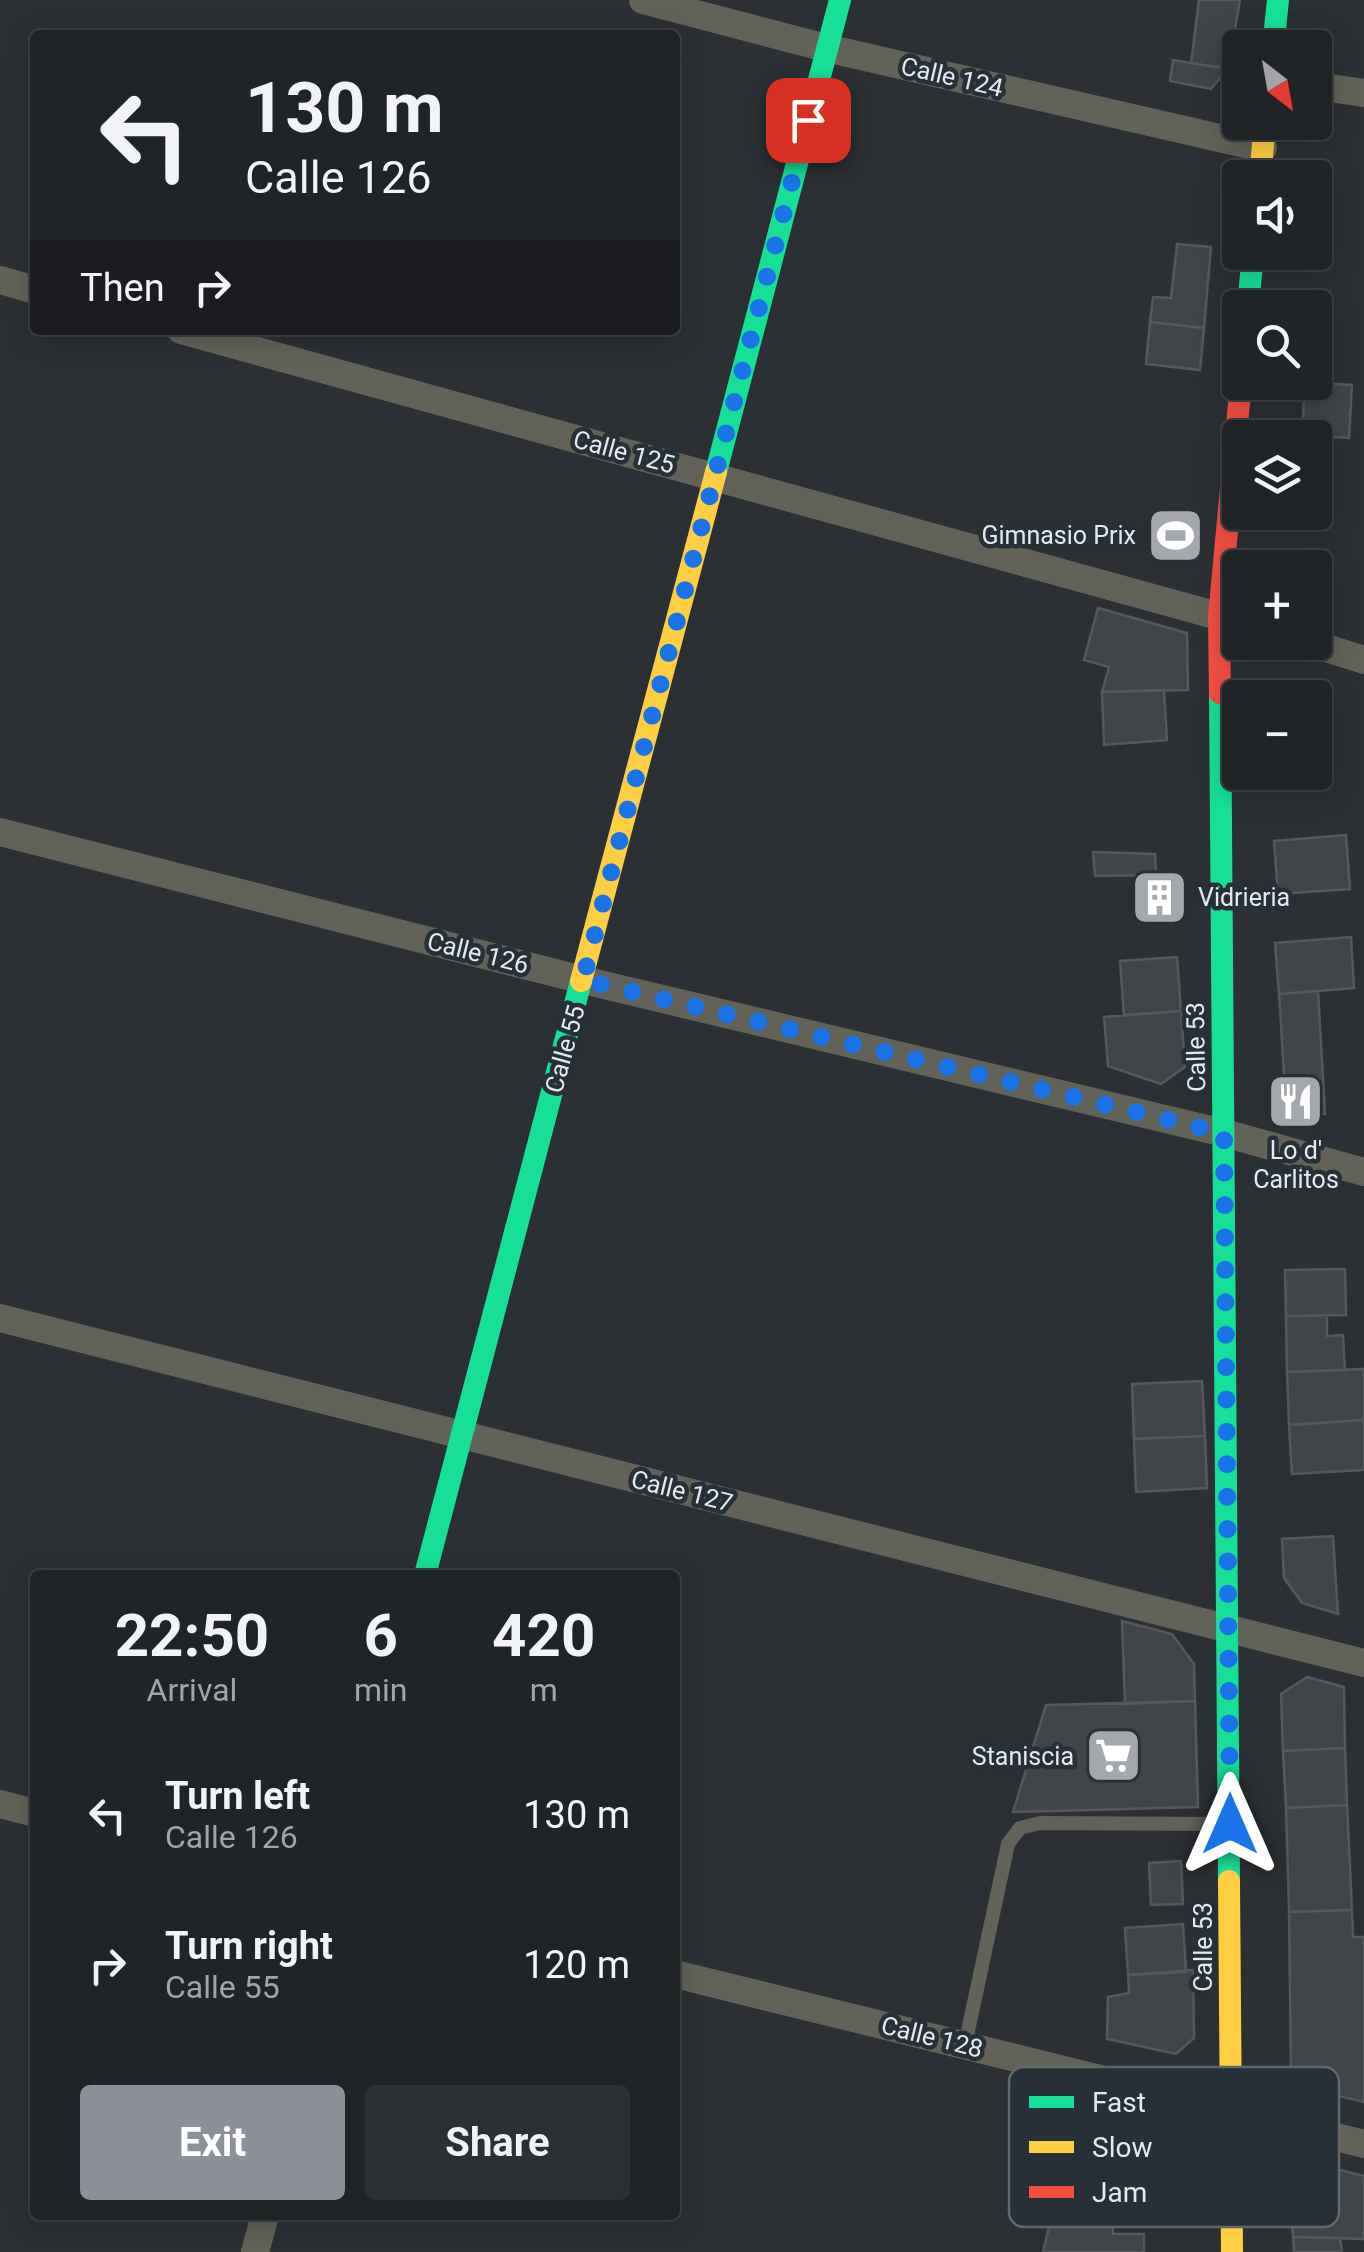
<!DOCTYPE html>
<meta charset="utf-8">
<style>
:root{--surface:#212427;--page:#2d3033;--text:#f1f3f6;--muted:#a2a4a7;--line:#3e4144;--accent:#8c9099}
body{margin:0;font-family:Roboto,sans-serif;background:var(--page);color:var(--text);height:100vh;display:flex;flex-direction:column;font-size:38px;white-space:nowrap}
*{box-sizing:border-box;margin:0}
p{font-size:32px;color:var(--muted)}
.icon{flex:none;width:55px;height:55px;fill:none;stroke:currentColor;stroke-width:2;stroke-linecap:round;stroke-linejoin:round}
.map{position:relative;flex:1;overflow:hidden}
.drawer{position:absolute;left:30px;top:1570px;width:650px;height:650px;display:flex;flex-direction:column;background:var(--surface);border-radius:10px;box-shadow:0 5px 25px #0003,0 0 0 2px var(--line)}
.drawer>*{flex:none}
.guide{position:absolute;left:30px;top:30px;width:650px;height:305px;border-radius:10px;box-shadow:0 5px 25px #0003,0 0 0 2px var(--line);background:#212427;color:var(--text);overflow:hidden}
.needle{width:65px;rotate:149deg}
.tools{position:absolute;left:1222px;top:30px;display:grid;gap:20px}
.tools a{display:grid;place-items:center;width:110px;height:110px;border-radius:10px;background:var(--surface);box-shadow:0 5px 25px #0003,0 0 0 2px var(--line);font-size:50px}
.pin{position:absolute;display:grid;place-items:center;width:85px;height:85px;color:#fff;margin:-42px;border-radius:20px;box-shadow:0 5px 15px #0006}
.me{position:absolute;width:110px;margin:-55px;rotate:0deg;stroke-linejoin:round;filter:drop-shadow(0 0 8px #0008)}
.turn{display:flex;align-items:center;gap:35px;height:210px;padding:0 50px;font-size:45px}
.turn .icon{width:130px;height:130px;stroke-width:2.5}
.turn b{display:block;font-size:70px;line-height:85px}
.then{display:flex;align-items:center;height:95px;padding:0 50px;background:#0003;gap:20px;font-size:38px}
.eta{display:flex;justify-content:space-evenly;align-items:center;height:170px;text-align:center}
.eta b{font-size:60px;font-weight:700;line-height:70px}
.cta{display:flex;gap:20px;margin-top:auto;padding:20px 50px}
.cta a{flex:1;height:115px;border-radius:10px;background:var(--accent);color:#fff;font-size:40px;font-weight:700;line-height:115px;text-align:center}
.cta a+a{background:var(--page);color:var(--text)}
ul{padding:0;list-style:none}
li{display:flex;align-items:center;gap:30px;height:150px;padding:0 50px}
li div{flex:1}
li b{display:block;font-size:38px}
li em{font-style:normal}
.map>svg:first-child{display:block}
</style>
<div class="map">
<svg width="1364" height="2252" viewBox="0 0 1364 2252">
<rect width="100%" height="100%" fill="#2c3034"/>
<!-- building -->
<path fill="#414447" stroke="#55585b" stroke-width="2.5" d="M1199 0H1240L1228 69 1191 63Z
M1173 60 1191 63 1228 69 1211 89 1170 81Z
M1177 244 1211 247 1204 328 1150 322 1153 297 1171 298Z
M1150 322 1204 328 1200 370 1146 364Z
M1305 382 1352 385 1349 438 1302 435Z
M1098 608 1187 633 1188 690 1102 692 1109 667 1084 660Z
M1164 690 1167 740 1104 745 1102 692Z
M1346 835 1350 889 1278 894 1274 841Z
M1093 852 1155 854 1156 875 1095 876Z
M1139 886H1179V908H1139Z
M1351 937 1354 988 1279 994 1275 943Z
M1177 957 1181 1011 1124 1015 1120 961Z
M1318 991 1325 1114 1305 1115 1286 1105 1279 994Z
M1181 1011 1185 1067 1161 1084 1108 1066 1104 1017Z
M1345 1269 1346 1315 1286 1316 1285 1270Z
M1286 1316H1327V1336L1343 1335 1345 1370 1287 1372Z
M1364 1369V1420L1289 1425 1287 1372Z
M1202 1381 1205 1436 1134 1439 1132 1384Z
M1364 1420V1470L1292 1474 1289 1425Z
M1205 1436 1207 1488 1136 1492 1134 1439Z
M1333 1536 1338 1614 1302 1603 1284 1578 1282 1539Z
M1122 1621 1172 1634 1194 1664 1195 1701 1125 1704Z
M1307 1677 1344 1687 1345 1748 1283 1751 1281 1694Z
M1195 1701 1198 1807 1013 1812 1046 1705Z
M1345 1748 1347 1805 1286 1808 1283 1751Z
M1347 1805 1352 1910 1289 1912 1286 1808Z
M1181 1861 1183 1904 1151 1905 1149 1863Z
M1352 1910 1353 1937H1364V2102L1309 2089 1291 2065 1289 1912Z
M1183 1924 1186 1972 1128 1975 1125 1928Z
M1193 1970 1194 2038 1176 2054 1107 2039 1108 1997 1129 1993 1128 1975Z
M1313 2163 1364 2176V2239L1293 2237 1289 2183Z
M1112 2194 1113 2234H1144V2252H1043L1057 2195Z
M1293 2237 1340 2238 1342 2252H1294Z"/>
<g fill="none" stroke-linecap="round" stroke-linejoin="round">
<!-- lane -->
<path stroke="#636259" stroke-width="14" d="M965 2045 1008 1844 1020 1828 1040 1823 1223 1824"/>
<!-- street -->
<path stroke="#636259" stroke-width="28" d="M643 0 826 48 1263 148
M1315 86 1364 93
M0 280 35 290
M181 330 1240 622
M1307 642 1364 660
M0 832 583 980 1224 1133 1364 1172
M0 1318 1364 1663
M0 1804 35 1813
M675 1974 1364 2144
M255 2252 265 2215"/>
<!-- fast -->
<path stroke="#16e098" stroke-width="22" d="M1273 48 1278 0
M1248 308 1253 252
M716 472 840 0
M1220 693 1229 1881
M425 1575 581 981"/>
<!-- slow -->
<path stroke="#ffcf43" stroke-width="22" d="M1260 178 1265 122
M581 981 716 472
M1229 1881 1232 2252"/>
<!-- jam -->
<path stroke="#f24e42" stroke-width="22" d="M1220 693 1219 616 1241 382"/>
</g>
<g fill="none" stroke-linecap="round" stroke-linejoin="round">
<!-- route -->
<path stroke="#1a73e8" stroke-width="18" stroke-dasharray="0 32.4" d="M808 120 583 980 1224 1133 1230 1824"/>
</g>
<!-- icons -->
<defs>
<symbol id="stadium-square" viewBox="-11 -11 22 22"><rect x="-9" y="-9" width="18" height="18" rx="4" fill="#a4a8ad" stroke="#283037"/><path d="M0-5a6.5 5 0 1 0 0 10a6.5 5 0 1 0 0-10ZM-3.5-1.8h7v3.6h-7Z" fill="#fff"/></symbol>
<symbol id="building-square" viewBox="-11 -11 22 22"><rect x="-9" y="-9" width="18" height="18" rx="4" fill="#a4a8ad" stroke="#283037"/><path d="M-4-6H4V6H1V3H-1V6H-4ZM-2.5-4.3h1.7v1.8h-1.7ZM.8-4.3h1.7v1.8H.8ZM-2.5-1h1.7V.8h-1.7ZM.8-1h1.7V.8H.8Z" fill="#fff"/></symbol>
<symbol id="restaurant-square" viewBox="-11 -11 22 22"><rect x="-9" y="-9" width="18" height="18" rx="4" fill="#a4a8ad" stroke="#283037"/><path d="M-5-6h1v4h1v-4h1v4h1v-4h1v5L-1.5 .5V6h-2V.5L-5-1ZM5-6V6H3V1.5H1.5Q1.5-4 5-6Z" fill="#fff"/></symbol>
<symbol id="supermarket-square" viewBox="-11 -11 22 22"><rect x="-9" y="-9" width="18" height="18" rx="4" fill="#a4a8ad" stroke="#283037"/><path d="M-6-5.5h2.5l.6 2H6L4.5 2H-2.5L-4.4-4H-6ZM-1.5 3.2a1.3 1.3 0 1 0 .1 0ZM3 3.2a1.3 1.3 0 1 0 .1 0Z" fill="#fff"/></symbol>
</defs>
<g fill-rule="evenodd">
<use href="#stadium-square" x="1144" y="504" width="63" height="63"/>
<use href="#building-square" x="1128" y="866" width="63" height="63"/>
<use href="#restaurant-square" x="1264" y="1070" width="63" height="63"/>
<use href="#supermarket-square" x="1082" y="1724" width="63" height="63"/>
</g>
<g text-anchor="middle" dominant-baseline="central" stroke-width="9" stroke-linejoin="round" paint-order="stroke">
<!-- street labels -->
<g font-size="25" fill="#e4e9ee" stroke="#283037">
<text transform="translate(952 77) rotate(13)">Calle 124</text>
<text transform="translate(624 452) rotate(15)">Calle 125</text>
<text transform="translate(478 953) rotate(14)">Calle 126</text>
<text transform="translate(1196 1047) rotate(-91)">Calle 53</text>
<text transform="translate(565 1049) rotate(-75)">Calle 55</text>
<text transform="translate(682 1491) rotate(14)">Calle 127</text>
<text transform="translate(1203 1947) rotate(-90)">Calle 53</text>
<text transform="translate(932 2037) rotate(14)">Calle 128</text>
</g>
<!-- poi labels -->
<g font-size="25" fill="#e4e9ee" stroke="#283037" text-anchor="end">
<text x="1136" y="535">Gimnasio Prix</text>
<text x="1198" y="897" text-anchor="start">Vidrieria</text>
<text x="1296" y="1150" text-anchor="middle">Lo d'<tspan x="1296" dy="29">Carlitos</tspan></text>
<text x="1074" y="1756">Staniscia</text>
</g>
</g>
<!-- legend -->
<rect x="1009" y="2067" width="330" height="160" rx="15" fill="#283037" stroke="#60686e" stroke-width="2.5"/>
<rect x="1029" y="2096" width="45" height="12" fill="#16e098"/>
<rect x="1029" y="2141" width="45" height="12" fill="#ffcf43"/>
<rect x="1029" y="2186" width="45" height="12" fill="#f24e42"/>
<g font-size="28" fill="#e4e9ee">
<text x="1092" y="2112">Fast</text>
<text x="1092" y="2157">Slow</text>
<text x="1092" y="2202">Jam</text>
</g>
</svg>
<div class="tools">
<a><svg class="needle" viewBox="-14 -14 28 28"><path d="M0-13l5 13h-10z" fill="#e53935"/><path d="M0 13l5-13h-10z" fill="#a2a4a7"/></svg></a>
<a><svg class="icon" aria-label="sound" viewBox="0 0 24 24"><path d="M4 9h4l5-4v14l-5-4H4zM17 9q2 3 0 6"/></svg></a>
<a><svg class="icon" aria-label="search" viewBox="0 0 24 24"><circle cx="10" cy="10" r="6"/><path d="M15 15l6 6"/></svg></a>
<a><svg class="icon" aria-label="layers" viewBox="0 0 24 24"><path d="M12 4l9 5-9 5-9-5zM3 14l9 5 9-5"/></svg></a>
<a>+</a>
<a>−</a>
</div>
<div class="pin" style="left:808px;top:120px;background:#d93025"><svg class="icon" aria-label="arrive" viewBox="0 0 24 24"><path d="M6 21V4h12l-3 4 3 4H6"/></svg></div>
<svg class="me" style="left:1230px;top:1824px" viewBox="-20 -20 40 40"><path d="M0-17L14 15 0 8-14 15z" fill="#1a73e8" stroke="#fff" stroke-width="4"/></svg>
<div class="guide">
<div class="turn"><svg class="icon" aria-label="left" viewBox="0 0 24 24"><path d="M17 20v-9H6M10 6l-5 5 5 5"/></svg><div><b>130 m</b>Calle 126</div></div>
<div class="then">Then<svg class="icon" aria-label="right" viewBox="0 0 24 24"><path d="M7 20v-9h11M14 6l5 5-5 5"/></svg></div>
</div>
<section class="drawer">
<div class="eta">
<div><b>22:50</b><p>Arrival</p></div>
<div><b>6</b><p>min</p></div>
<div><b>420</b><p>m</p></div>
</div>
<ul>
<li><svg class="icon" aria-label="left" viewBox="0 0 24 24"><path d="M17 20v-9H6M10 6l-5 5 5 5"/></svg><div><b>Turn left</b><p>Calle 126</p></div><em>130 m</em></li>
<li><svg class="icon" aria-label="right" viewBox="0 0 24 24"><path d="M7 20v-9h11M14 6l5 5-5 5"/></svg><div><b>Turn right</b><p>Calle 55</p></div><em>120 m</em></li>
</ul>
<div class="cta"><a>Exit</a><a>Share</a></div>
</section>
</div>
